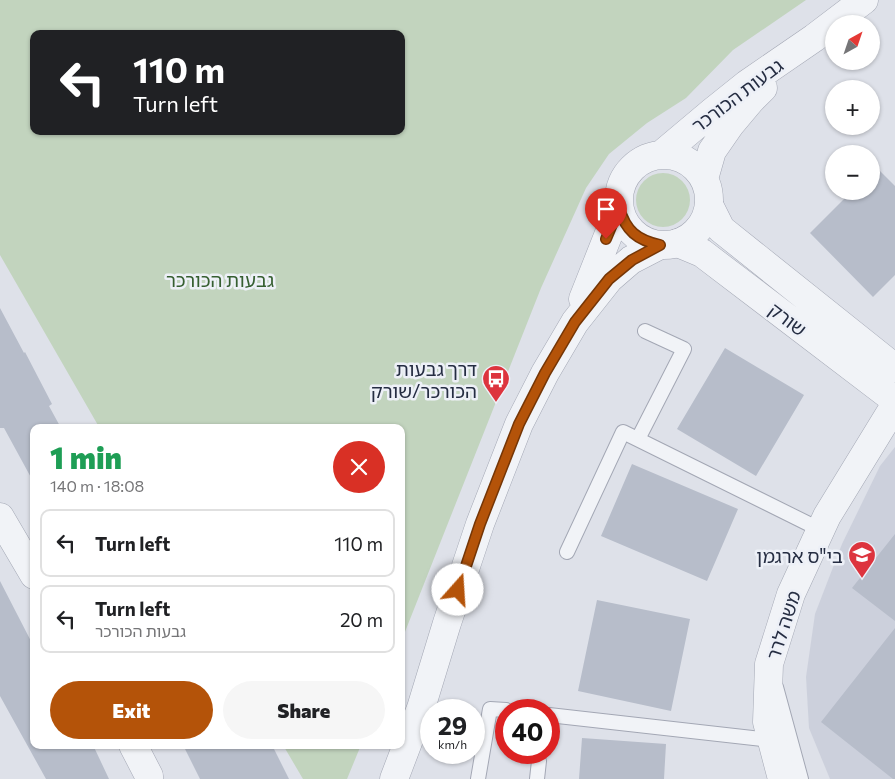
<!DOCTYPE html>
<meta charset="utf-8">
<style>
:root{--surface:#fff;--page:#f6f6f6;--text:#202124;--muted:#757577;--line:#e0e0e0;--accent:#b45309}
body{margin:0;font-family:Commissioner,"Noto Sans Hebrew",sans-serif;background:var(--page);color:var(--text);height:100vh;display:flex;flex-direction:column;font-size:19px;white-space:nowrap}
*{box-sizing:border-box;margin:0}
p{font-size:16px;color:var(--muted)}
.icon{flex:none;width:28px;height:28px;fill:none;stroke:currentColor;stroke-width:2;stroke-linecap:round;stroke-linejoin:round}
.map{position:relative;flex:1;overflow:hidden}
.drawer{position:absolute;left:30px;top:424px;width:375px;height:325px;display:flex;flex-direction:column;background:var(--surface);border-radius:10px;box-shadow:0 1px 4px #0004}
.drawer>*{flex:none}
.guide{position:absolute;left:30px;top:30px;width:375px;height:105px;border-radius:10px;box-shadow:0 1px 4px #0004;background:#202124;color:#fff;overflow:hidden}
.needle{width:32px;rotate:40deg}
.fabs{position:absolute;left:825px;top:15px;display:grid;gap:10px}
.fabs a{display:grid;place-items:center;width:55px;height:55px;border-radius:50%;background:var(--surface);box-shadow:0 1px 4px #0004;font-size:25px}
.speed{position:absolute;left:420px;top:699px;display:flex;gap:10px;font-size:25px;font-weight:700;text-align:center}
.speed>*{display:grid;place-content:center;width:65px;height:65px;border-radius:50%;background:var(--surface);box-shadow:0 1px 4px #0004;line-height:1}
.speed small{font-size:12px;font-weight:400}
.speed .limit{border:8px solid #d22;background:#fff;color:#111}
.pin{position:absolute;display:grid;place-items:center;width:42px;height:42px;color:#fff;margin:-51px -21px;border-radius:50% 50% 50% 0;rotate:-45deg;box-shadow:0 0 5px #0007}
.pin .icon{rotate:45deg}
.me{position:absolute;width:55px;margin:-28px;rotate:19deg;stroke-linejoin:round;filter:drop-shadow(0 0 4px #0008)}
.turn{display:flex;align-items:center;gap:18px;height:105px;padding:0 20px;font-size:22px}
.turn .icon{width:65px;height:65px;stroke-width:2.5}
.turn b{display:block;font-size:35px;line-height:42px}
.round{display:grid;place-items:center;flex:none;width:52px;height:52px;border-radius:26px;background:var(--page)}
.overview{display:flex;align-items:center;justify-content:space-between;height:85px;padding:0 20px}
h1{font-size:30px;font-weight:800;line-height:38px;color:#1e9e55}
.cta{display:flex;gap:10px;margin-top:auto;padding:10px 20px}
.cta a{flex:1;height:58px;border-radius:30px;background:var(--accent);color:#fff;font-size:20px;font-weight:800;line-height:58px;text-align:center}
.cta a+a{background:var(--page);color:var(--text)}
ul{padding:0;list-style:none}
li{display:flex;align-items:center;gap:15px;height:68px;margin:0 10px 8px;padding:0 10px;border:2px solid var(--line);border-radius:10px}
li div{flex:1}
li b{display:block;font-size:19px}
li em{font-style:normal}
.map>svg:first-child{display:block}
</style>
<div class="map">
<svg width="895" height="779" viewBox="0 0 895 779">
<rect width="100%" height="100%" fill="#dee1e9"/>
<!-- built -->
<path fill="#ccd0dc" d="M895 447V779H830L809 728 806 677 815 614 842 544 880 466Z"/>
<!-- green -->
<path fill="#c2d4be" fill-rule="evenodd" d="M0 0H806L733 50 686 98 647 123 609 154 586 188 541 288 401 642V428L99 427 0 255ZM34 34H401V131H34Z
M636 200a27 27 0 1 1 54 0a27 27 0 1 1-54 0Z
M283 745H361L347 779H303Z"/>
<!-- building -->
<path fill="#b7bdca" d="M871 162 895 186V275L873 297 810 233 852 191H871Z
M0 308 24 353 25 352 52 404 49 406 61 428H34V483L4 428H0Z
M725 348 804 395 756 476 677 429Z
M632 464 738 509 707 581 601 536Z
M895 534V621L852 588Z
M0 581 34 647V745H93L109 779H46L0 696Z
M597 600 690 619 671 711 578 691Z
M895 628V779H893L821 722Z
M582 738 666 744 664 779H579Z
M183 745H272L289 779H200Z"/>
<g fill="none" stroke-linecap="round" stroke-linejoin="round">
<defs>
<path id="service" d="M638 439 684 349 645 331
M567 552 623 432 821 530
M776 687 801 779
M549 715 771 740
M478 779 490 709 506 710
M537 779 539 761"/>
<path id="minor" d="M709 205 721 229 895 368
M678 243 702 253 895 400
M0 517 34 575
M133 745 149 776V779
M782 779 767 722 769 664 791 594 827 516 895 405"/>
<path id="tertiary" d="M662 154 712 112 747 84 814 38 864 0
M619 200a45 45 0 1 1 90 0a45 45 0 1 1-90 0Z
M704 179 712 151 730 125 751 100 763 88
M583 299 619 208
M394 779 421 708 447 623 480 524 519 424 545 373 575 322 609 279 631 260 660 245"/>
</defs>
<!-- service casing -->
<use href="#service" stroke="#a3a7b4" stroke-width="16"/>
<!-- minor casing -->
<use href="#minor" stroke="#a3a7b4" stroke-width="29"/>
<!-- tertiary casing -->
<use href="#tertiary" stroke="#a3a7b4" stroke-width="29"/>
<!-- service -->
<use href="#service" stroke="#f1f3f7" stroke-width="14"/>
<!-- minor -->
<use href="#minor" stroke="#f1f3f7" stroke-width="28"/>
<!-- tertiary -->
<use href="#tertiary" stroke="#f1f3f7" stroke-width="28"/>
</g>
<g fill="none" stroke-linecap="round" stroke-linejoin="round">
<defs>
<path id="route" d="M458 590 480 524 519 424 545 373 575 322 609 279 632 260 660 245C637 240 626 231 619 208L606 239"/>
</defs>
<!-- route casing -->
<use href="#route" stroke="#753606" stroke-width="12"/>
<!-- route -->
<use href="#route" stroke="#b45309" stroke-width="9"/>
</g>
<!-- icons -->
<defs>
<symbol id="bus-pin" viewBox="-11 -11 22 30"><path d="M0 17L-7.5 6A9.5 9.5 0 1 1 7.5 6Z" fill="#dd343e" stroke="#edf0f7"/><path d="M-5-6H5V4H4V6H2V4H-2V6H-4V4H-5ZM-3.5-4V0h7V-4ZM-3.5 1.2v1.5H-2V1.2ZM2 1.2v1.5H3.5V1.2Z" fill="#fff"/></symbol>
<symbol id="school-pin" viewBox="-11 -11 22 30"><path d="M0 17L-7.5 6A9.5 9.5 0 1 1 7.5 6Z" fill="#dd343e" stroke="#edf0f7"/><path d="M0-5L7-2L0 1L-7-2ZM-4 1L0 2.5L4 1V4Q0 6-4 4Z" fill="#fff"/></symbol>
</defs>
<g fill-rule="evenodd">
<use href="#bus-pin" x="480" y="363" width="32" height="43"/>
<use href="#school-pin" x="846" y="539" width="32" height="43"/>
</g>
<g text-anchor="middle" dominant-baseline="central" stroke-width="5" stroke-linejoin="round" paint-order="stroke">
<!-- street labels -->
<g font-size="19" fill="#252d42" stroke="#edf0f7">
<text transform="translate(737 95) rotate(-37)">גבעות הכורכר</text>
<text transform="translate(788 319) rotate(37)">שורק</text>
<text transform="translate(783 625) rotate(-72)">משה לרר</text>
</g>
<!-- park labels -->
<g font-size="19" fill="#365f31" stroke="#edf0f7">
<text x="220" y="279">גבעות הכורכר</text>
</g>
<!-- poi labels -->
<g font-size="19" fill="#252d42" stroke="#edf0f7" text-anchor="end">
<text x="477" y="368">דרך גבעות<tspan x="477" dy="22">הכורכר/שורק</tspan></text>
<text x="843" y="555">בי"ס ארגמן</text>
</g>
</g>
</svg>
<div class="fabs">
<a><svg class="needle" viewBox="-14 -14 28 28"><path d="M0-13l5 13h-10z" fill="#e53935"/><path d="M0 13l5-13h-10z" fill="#757577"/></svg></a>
<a>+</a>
<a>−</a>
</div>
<div class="speed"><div>29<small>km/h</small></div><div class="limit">40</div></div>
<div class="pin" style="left:606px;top:239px;background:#d93025"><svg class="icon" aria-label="arrive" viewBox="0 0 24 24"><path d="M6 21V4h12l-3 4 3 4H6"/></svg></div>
<svg class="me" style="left:458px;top:590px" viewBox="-20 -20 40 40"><circle r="19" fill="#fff"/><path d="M0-13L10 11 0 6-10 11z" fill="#b45309"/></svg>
<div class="guide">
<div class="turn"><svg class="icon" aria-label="left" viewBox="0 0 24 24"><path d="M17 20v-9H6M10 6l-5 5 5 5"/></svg><div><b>110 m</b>Turn left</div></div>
</div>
<section class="drawer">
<div class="overview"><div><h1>1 min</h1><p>140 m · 18:08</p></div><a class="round" style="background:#d93025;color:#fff"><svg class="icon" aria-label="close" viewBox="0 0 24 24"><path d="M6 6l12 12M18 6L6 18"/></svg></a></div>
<ul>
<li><svg class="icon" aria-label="left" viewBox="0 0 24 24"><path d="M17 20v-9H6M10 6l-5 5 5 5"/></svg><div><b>Turn left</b></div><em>110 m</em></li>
<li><svg class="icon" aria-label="left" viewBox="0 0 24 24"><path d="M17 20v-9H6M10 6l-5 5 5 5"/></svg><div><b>Turn left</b><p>גבעות הכורכר</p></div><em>20 m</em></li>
</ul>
<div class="cta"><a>Exit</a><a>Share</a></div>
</section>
</div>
